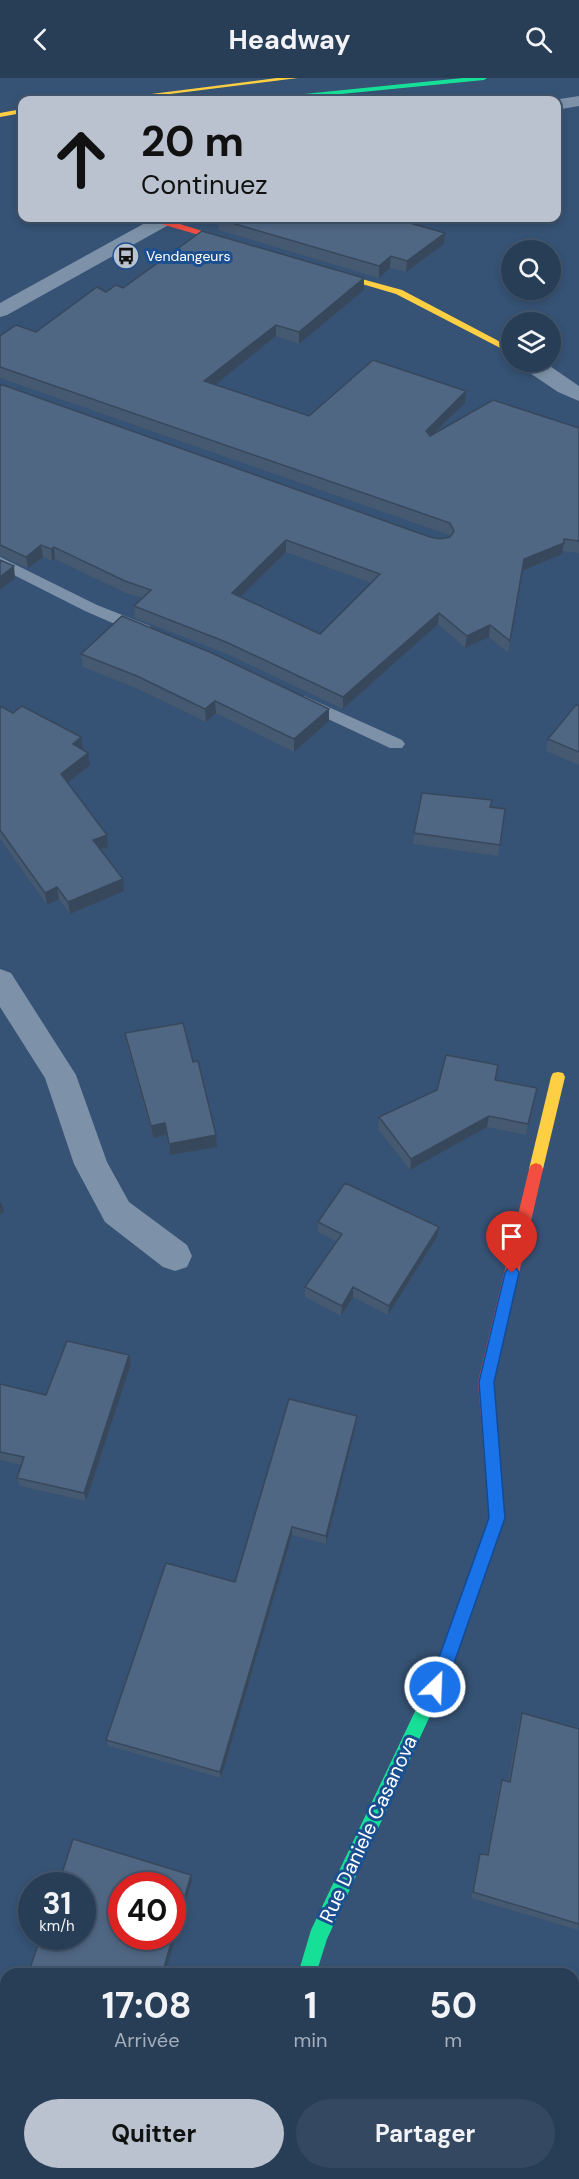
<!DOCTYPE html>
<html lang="fr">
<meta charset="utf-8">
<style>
:root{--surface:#283e57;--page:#344961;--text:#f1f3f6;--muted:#a5aeba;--line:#44576d;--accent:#b9c2ce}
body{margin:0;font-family:"DM Sans",sans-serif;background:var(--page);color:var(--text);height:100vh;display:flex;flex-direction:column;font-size:22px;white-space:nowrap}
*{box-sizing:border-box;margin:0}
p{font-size:20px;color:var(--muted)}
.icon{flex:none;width:33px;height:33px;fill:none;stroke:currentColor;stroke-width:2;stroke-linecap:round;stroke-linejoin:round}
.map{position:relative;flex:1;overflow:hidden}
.side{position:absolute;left:0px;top:1890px;width:579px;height:212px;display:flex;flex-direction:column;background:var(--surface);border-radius:18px 18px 0 0;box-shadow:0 3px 9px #0003,0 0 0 2px var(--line)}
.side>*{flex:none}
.banner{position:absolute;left:18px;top:18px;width:543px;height:126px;border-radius:12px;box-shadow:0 3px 9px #0003,0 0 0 2px var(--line);background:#b9c2ce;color:#111;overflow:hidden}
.fabs{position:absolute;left:501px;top:162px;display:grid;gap:12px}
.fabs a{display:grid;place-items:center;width:60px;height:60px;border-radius:50%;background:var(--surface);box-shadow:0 3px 9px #0003,0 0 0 2px var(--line);font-size:30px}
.speed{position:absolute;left:18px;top:1794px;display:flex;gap:12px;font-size:30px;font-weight:700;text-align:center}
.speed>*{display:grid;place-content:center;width:78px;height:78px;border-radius:50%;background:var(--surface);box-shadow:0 3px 9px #0003,0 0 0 2px var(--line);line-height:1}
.speed small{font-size:15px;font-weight:400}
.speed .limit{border:9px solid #d22;background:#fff;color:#111}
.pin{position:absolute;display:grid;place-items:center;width:51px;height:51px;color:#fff;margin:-62px -26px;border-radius:50% 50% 50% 0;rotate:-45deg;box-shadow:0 0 6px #0007}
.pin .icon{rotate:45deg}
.me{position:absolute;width:66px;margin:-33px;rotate:24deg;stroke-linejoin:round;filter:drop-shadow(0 0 4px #0008)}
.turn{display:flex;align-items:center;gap:21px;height:126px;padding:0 24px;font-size:27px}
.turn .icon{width:78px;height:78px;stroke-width:2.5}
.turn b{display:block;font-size:42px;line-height:51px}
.eta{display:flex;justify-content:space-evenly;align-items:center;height:102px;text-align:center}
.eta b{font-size:36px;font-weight:700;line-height:42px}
.button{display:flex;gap:12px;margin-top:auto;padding:12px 24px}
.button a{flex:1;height:69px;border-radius:36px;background:var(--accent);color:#111;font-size:24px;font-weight:700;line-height:69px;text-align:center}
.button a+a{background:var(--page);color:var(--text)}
header{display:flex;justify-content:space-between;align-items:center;height:78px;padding:0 24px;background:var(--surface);font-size:27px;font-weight:700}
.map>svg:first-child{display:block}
</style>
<header><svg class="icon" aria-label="back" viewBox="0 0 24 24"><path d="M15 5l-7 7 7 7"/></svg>Headway<svg class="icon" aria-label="search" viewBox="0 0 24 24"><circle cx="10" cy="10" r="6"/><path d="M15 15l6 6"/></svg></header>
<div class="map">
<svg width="579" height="2101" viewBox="0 0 579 2101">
<rect width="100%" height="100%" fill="#365274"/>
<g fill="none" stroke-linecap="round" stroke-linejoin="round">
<!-- lane -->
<path fill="#7d92a8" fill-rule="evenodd" d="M0 479 97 527 150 548 152 552 144 557 138 556 85 533 0 490Z
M304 618 402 662 405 666 402 670H390L298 627 296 623 298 619Z"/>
<!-- street -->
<path fill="#7d92a8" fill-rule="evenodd" d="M579 18V28L556 32V22H553Z
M154 140H177L174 144 7 237 0 239V225Z
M519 284H544L579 308V323L558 314 521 289Z
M0 891 11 895 76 997 107 1084 129 1124 187 1167 192 1178 187 1189 175 1193 163 1189 105 1144 74 1086 45 1000 0 929Z
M223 2096H271V2101H221Z"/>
<!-- fast -->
<path fill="#16e098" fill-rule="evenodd" d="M463 0H487L484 2 280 22H260L264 20Z
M495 1406 501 1408 505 1440 453 1588 327 1861 316 1896H298L311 1852 438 1585 489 1440 487 1413 489 1408Z"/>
<!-- slow -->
<path fill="#ffcf43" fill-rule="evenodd" d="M277 0H298L122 22H104Z
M22 31V35L0 39V35Z
M318 189 402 212 512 270V276L396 216 318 193Z
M558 994 563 995 565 999 543 1091 541 1095H531L529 1091 551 999 553 995Z"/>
<!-- jam -->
<path fill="#f24e42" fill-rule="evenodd" d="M158 141H164L247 167 240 169 158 145Z
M536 1085 541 1087 543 1091 494 1304 503 1413 501 1418 495 1420 489 1418 487 1413 478 1304 529 1091 531 1087Z"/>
</g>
<!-- wall -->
<path fill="#455971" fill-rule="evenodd" d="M220 140H411L406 144 445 155 444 166 406 194 390 190 379 200 219 152 218 141Z
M123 210 364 212 299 266 276 258 215 307 309 338 466 313 465 325 435 355 579 350V475L562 473V476L522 493 508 575 489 559 465 570 438 546 343 631 227 576 135 540 134 528 142 520 126 515 55 481 52 483 43 479 28 490 0 478V306L430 459 440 461 450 459 449 457 0 300V258L36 254 106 214ZM286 474 371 505 320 556 240 519Z
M81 576 329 643 294 674 216 635 206 644 138 611 83 589Z
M0 628 13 635 81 659 83 672 90 687 68 705 108 769 101 772 124 813 70 836 59 821 47 827 0 761Z
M579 628V687L546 673 548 661Z
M491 729 505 731 498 778 413 766 414 755Z
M125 955 193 984 217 1069 170 1077 166 1057 153 1060 127 967Z
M496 1002 537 1010 526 1057 487 1049 410 1092 378 1051 379 1039Z
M318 1144 439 1149 437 1159 388 1237 353 1219 341 1238 305 1219V1209L336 1163 318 1154Z
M131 1286 86 1423 20 1408 17 1400 21 1387 0 1382V1306L46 1317Z
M357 1338 356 1347 326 1466 292 1457 221 1700 109 1668 106 1662 235 1504Z
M522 1635 579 1651 578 1852 471 1820 478 1781 480 1776 487 1777 499 1708 502 1702 508 1704 519 1642Z"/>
<!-- shaded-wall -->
<path fill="#38485c" d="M398 140H411L395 152 396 141Z
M445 155 444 166 406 194 407 183Z
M391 178 390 190 379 200V188Z
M364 200V212L299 266V254Z
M276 247V258L205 315 204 303Z
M466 313 465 325 425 364 426 353Z
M286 462V474L232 527V515Z
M564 465 562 476 522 493 508 575 524 481Z
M41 467 43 479 28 490 26 479Z
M54 469 55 481 52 483 51 471Z
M14 488 15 500 0 512V499Z
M439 535 438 546 343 631V619Z
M490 547 489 559 465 570 467 558Z
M215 623 216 635 206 644 205 631Z
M329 631V643L294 674V661Z
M81 659 83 672 73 666Z
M88 675 90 687 63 709 61 696Z
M107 757 108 769 95 774 93 762Z
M123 801 124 813 70 836 68 824Z
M57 809 59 821 47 827 45 815Z
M489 1038 487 1049 410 1092 411 1081Z
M165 1045 166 1057 153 1060 151 1048Z
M216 1057 217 1069 170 1077 169 1066Z
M1 1123 4 1134 0 1136V1124Z
M439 1149 437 1159 388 1237 389 1228Z
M353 1209V1219L341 1238 342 1228Z
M129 1277 131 1286 86 1423 84 1415Z
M357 1338 356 1347 326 1466V1458Z
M292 1449V1457L221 1700 220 1694Z
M191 1797 192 1802 165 1896H162Z"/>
<!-- building -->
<path fill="#506783" stroke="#38485c" stroke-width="1.5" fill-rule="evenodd" d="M220 140H398L396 141 445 155 407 183 391 178 379 188 218 141Z
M202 153 364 200 299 254 276 247 204 303 309 338 373 282 466 313 426 353 430 358 493 322 579 350V463L564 461V465L524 481 510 563 490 547 467 558 439 535 343 619 226 564 134 528 151 512 125 503 54 469 51 471 41 467 26 479 0 467V306L430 459 440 461 450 459 454 453 450 445 0 289V258L16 247 36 254 97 209 106 214 116 207 123 210ZM286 462 380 496 320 556 232 515Z
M0 482 14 488 0 499Z
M122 538 212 575 329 631 294 661 215 623 205 631 137 598 81 576Z
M576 627 579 628V674L548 661Z
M0 628 13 635 22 628 81 659 73 666 88 675 61 696 107 757 93 762 123 801 68 824 57 809 45 815 0 752Z
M422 715 492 722 490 729 505 731 500 767 414 755Z
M183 945 193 984 198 983 216 1057 169 1066 165 1045 151 1048 125 955Z
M446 977 498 987 495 1002 537 1010 528 1046 489 1038 411 1081 379 1039 437 1012Z
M345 1105 439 1149 389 1228 353 1209 342 1228 305 1209 342 1156 318 1144Z
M67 1263 129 1277 84 1415 17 1400 24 1379 0 1374V1306L46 1317Z
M289 1321 357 1338 326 1458 292 1449 220 1694 106 1662 166 1485 235 1504Z
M522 1635 579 1651V1846L473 1814 480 1776 488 1777 502 1702 510 1704Z
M73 1761 191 1797 162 1896H28L41 1858H82V1808H58ZM122 1808H172V1858H122Z
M573 1937 579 1939V2056L573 2099 578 2101H443L444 2096H573Z
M6 1963V1979L1 1977Z"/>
<!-- route -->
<path fill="#1a73e8" stroke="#114b97" stroke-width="1.5" d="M512 1189 517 1191 519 1195 494 1304 505 1440 453 1588 441 1615 435 1617 429 1615 426 1609 437 1585 489 1440 479 1304 505 1195 507 1191Z"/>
<!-- icons -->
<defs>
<symbol id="bus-disc" viewBox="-11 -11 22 22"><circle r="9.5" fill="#b9c2ce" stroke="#1b4f8f"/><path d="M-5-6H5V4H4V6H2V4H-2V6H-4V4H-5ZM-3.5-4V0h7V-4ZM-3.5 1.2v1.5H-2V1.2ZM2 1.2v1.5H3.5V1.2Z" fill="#111"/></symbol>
</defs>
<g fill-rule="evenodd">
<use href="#bus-disc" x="111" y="163" width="30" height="30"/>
</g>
<g text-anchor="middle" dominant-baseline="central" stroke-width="6" stroke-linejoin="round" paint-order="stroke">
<!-- far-poi labels -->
<g font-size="14" fill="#fff" stroke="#1b4f8f" text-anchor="start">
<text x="146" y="178">Vendangeurs</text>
</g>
<!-- near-street labels -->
<g font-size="20" fill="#fff" stroke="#1b4f8f">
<text transform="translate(368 1751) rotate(-65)">Rue Daniele Casanova</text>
</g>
</g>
</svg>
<div class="fabs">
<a><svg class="icon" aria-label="search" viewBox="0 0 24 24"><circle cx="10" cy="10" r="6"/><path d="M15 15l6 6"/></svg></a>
<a><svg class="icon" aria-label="layers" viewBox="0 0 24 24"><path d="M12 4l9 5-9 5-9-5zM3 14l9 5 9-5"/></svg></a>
</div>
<div class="speed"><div>31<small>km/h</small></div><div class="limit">40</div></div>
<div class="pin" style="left:512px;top:1195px;background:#d93025"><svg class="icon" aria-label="arrive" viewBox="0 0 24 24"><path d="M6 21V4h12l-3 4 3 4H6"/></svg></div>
<svg class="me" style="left:435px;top:1609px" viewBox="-20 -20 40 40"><circle r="17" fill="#1a73e8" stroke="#fff" stroke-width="3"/><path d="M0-11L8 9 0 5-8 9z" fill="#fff"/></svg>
<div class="banner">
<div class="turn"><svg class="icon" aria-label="ahead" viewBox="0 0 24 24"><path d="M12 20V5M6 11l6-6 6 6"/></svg><div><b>20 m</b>Continuez</div></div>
</div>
<section class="side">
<div class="eta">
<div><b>17:08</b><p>Arrivée</p></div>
<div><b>1</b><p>min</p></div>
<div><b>50</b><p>m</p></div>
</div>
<div class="button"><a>Quitter</a><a>Partager</a></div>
</section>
</div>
